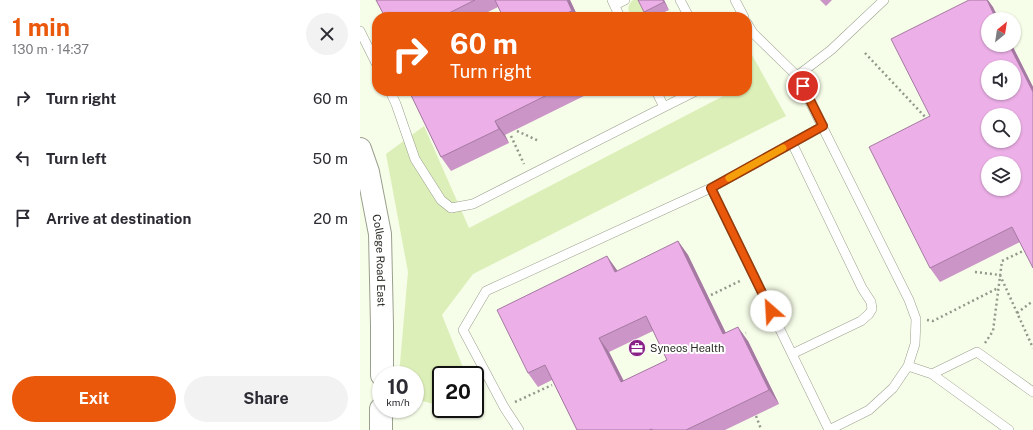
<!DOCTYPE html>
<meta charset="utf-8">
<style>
:root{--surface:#fff;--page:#f2f2f3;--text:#2b2b33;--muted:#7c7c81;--accent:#ea580c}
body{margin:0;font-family:"Public Sans",sans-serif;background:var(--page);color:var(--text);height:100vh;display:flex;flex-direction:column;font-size:15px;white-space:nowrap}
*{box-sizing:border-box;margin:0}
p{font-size:13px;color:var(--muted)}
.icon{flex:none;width:22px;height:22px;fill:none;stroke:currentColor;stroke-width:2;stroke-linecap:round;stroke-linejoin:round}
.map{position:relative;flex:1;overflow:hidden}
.side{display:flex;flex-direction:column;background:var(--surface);width:360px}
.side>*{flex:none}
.banner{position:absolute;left:12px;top:12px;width:380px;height:84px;border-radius:16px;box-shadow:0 1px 3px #0004;background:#ea580c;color:#fff;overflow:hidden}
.needle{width:26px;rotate:30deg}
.buttons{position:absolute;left:621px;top:12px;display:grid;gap:8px}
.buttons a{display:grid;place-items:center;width:40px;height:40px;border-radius:50%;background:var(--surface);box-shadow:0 1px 3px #0004;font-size:20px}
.speed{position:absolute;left:12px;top:366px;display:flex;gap:8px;font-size:20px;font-weight:700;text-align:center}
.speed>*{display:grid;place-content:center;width:52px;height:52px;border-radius:50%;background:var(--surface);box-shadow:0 1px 3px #0004;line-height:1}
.speed small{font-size:10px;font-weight:400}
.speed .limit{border:2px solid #111;border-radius:6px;background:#fff;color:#111}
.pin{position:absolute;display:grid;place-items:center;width:34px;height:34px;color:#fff;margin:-17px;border:2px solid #fff;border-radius:50%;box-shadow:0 1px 4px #0007}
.me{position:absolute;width:44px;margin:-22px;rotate:334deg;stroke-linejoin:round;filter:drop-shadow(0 0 3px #0008)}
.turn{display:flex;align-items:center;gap:14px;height:84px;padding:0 12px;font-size:18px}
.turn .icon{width:52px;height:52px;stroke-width:2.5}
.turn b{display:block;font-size:28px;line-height:34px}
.round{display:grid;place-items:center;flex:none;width:42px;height:42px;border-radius:21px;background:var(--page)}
.overview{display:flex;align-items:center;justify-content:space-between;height:68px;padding:0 12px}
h1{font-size:24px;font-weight:700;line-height:30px;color:var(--accent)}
.action{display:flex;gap:8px;margin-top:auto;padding:8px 12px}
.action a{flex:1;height:46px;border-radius:24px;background:var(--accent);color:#fff;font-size:16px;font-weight:700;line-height:46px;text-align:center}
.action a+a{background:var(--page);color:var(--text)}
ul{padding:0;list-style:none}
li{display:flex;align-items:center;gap:12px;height:60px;padding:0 12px}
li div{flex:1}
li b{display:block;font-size:15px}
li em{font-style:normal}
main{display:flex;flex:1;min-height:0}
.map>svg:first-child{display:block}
</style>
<main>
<section class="side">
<div class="overview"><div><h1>1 min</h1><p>130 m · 14:37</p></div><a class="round"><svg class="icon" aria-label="close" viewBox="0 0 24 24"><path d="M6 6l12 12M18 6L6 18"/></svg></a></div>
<ul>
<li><svg class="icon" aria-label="right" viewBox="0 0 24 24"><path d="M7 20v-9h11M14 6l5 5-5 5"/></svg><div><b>Turn right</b></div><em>60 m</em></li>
<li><svg class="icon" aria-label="left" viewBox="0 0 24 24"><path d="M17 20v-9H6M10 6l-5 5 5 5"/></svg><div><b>Turn left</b></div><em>50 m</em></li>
<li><svg class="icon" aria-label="arrive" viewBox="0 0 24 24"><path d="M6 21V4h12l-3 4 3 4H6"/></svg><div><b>Arrive at destination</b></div><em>20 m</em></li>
</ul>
<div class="action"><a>Exit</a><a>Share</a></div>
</section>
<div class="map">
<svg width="673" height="430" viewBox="0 0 673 430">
<rect width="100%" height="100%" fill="#f6fde8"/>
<!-- green -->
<path fill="#ddefb8" d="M273 0H280L288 17H272L268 9C269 5 270 2 273 0Z
M387 46 426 116 113 274 82 315 106 375H81V406L55 399V375H39L48 272 26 154 64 126 109 228 373 91H387Z"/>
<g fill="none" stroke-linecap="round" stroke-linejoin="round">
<defs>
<path id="service" d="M252 0 260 17
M320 0 329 17
M375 0 384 17
M255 5 265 0
M387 23 393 33 437 76 549 300 556 319 555 344 548 366 533 388 509 410 469 430
M0 31 17 65
M437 76 471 50 524 0
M30 91 36 104 55 159 81 200 91 208 113 204 304 107 296 91
M304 107 336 91
M463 126 351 188 469 430
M432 143 502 288 511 302 512 309 509 314 501 321 432 354
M548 366 572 374 617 352 673 392
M572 374 649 430
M159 430 144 407 103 330 126 291 351 188"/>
<g id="tertiary">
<path id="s1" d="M0 149 8 172 20 234 22 325V375"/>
<path d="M21 430V409"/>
</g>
</defs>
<!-- service casing -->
<use href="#service" stroke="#9aa08e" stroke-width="10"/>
<!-- tertiary casing -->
<use href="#tertiary" stroke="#9aa08e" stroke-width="24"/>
<!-- path -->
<path stroke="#93988a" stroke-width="2.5" stroke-dasharray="2 3" stroke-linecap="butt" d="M505 53 568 120
M157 131 179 141
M151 136 164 164
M615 272 640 275 673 348
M351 295 382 280
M657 313 673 301
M567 320 573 321 638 288
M381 335 386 333
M625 343 633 331 642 261 665 250
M155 402 192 385
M396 416 401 429"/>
<!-- service -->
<use href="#service" stroke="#fff" stroke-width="9"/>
<!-- tertiary -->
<use href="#tertiary" stroke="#fff" stroke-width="22"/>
</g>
<!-- wall -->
<path fill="#cb96c7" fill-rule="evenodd" d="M16 0H210L218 17H143L138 7 118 17H25Z
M304 0 309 10 294 17H288L284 12Z
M460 0H472L466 6Z
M633 7 628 45H652L673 87V268L660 242 580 282 570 268V116Z
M49 91H234L145 135 149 143 91 171 81 157Z
M318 241 328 255 366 333 388 341 419 404 365 430H217L192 380 178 387 168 373ZM293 331 307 360 264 381 249 352Z"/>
<!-- shaded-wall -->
<path fill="#a57aa2" d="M207 0H210L218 17H217L212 11Z
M303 0H304L309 10 304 2Z
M627 0H628L633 7 639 19H636Z
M649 45H652L673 87V92Z
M135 121 145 135 149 143 139 129Z
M318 241 328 255 373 348 363 334Z
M247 256 257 270 265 286 255 272Z
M378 327 388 341 419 404 409 390Z
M239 338 249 352 271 396 261 382Z"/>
<!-- building -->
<path fill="#ecafe7" stroke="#a57aa2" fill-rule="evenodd" d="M16 0H115L83 16 84 17H25Z
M135 0H207L212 11 202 15 203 17H143Z
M278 0H303L304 2 284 12Z
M609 0H627L636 19H628V45H649L673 92V268L652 227 570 268 509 147 570 116 531 39ZM628 67H654V93H628ZM628 115H654V141H628ZM628 163H654V189H628Z
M49 91H195L135 121 139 129 81 157Z
M318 241 363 334 378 327 409 390 326 430H292V429L289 430H217L185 365 168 373 137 310 247 256 255 272ZM286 316 307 360 261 382 239 338Z"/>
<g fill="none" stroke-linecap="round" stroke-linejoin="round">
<defs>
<path id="route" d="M411 311 351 188 463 126 443 86"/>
</defs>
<!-- route casing -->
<use href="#route" stroke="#983908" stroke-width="10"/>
<!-- route -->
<use href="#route" stroke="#ea580c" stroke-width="7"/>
<!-- slow -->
<path stroke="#f59e0b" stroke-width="7" d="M369 178 423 148"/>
</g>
<!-- icons -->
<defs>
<symbol id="office-disc" viewBox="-11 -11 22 22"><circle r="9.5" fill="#8a2187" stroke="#fff"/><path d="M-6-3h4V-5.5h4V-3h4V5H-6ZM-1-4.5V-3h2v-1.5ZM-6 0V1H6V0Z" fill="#fff"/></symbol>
</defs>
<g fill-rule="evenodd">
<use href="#office-disc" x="267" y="338" width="20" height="20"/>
</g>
<g text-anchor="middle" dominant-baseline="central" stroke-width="4" stroke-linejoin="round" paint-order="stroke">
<!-- street labels -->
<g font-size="11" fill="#282a23" stroke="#fff">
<text stroke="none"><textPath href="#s1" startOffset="114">College Road East</textPath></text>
</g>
<!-- poi labels -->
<g font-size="11" fill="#282a23" stroke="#fff" text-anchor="start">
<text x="290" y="348">Syneos Health</text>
</g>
</g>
</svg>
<div class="buttons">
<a><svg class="needle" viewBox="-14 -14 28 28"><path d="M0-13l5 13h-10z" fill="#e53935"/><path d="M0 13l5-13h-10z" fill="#7c7c81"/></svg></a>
<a><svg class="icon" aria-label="sound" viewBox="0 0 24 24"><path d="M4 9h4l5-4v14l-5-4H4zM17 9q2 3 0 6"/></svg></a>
<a><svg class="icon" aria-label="search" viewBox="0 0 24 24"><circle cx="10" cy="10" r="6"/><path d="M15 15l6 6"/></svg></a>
<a><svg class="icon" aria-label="layers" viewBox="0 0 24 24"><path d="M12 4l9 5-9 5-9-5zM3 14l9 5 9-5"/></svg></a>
</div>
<div class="speed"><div>10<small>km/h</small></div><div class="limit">20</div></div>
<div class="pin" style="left:443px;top:86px;background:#d93025"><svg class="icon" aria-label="arrive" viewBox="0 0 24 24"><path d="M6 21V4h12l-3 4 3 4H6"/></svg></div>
<svg class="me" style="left:411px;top:311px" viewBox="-20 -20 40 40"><circle r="19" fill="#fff"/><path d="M0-13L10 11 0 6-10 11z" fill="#ea580c"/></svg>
<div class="banner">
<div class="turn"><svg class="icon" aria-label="right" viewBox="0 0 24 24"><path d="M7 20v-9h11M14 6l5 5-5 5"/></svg><div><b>60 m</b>Turn right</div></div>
</div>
</div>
</main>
